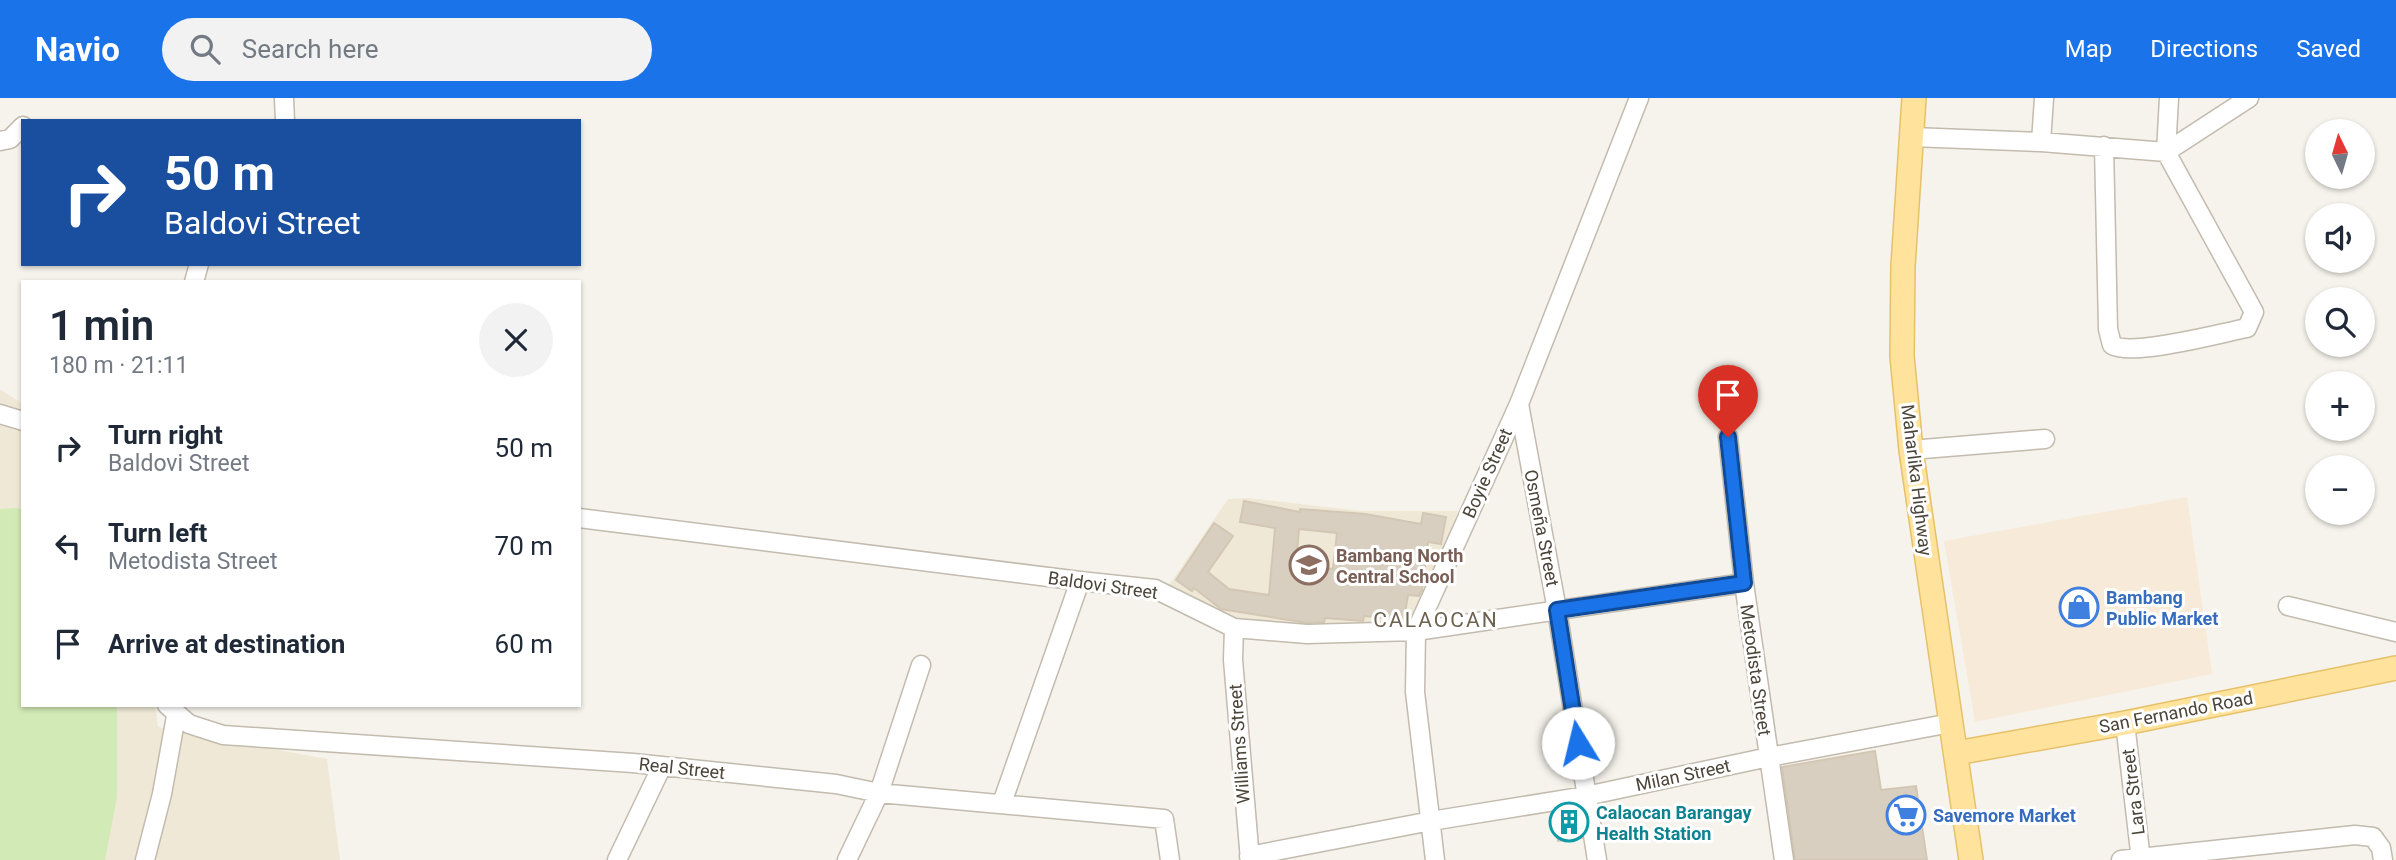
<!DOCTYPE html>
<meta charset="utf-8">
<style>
:root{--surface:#fff;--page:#f2f2f3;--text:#1f2937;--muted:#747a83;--accent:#1a73e8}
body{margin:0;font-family:Roboto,sans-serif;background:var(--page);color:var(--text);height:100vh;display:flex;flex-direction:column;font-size:26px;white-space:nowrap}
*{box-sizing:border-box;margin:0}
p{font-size:23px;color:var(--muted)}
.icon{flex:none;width:38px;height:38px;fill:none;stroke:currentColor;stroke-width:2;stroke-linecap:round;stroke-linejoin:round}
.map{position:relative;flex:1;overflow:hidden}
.details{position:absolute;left:21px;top:182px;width:560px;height:427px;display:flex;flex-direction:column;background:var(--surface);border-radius:0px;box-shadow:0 2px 5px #0004}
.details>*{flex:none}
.hud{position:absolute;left:21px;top:21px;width:560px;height:147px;border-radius:0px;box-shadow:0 2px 5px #0004;background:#1a4fa0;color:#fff;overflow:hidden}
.needle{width:46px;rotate:355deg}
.controls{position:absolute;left:2305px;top:21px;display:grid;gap:14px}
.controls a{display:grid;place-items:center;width:70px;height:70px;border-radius:50%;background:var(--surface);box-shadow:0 2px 5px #0004;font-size:35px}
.pin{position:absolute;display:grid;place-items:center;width:60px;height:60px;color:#fff;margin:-72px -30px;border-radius:50% 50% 50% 0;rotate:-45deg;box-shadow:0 0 7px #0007}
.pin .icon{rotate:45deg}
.me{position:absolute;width:77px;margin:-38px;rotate:351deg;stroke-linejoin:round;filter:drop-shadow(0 0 5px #0008)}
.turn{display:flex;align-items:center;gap:24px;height:147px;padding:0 28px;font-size:32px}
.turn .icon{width:91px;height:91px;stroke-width:2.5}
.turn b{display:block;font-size:49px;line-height:60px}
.round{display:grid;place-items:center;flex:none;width:74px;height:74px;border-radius:37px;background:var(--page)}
.overview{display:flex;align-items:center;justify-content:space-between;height:119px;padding:0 28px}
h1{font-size:42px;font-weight:600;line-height:52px}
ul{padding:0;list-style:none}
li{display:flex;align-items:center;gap:21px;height:98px;padding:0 28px}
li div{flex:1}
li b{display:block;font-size:26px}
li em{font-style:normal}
header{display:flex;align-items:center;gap:42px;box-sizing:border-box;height:98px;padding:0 35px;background:var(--accent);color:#fff}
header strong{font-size:33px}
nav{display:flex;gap:38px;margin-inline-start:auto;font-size:24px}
.search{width:490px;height:63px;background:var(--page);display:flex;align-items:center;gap:18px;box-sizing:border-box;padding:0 24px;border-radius:38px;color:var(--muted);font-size:26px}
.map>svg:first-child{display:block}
</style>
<header>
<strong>Navio</strong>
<div class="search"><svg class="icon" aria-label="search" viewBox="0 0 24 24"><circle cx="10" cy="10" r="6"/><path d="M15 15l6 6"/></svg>Search here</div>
<nav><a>Map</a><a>Directions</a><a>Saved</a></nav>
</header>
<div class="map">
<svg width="2396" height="762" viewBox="0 0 2396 762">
<rect width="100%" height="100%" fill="#f6f3ec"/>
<!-- commercial -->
<path fill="#f7ead8" d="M2187 399 2212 576 1975 624 1944 443Z"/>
<!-- education -->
<path fill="#efe8d6" d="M0 291 23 306V607H155L158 629 327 661 340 762H0Z
M1249 400 1361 413H1458L1412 528 1309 531 1236 524 1167 490 1228 401Z"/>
<!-- green -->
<path fill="#d2eab5" d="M15 410 23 411V607H117V699L105 762H0V411Z"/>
<!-- building -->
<path fill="#d8cfc1" stroke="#d3c7b4" stroke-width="2" fill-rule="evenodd" d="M1244 403 1300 414V411L1365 416 1421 426 1423 415 1446 419 1441 446 1428 444 1422 492 1419 498 1408 497 1404 522 1364 518 1363 523 1325 520 1324 524 1307 525 1221 511 1194 490 1192 493 1176 482 1214 425 1233 438 1208 474 1229 491 1269 497 1275 430 1240 424ZM1299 431 1337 435 1333 471 1296 466Z
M1875 653 1881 692 1916 688 1927 762H1795L1782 669Z
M1577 711 1582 740 1558 743 1554 715Z"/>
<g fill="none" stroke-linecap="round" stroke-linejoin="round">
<defs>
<path id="minor" d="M284 0 285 23
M1912 39 2041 44 2166 54 2249 0
M0 43 10 41 23 28
M2041 44 2044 0
M2104 48 2108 231 2112 247C2132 259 2221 235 2247 230L2254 214 2166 54 2169 0
M194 184 199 166
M1519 306 1557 512 1597 762
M0 316 23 323
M1728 339 1744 485 1784 762
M1911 352 2045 341
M579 420 1080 483 1155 491 1234 530 1307 536 1416 533 1744 485
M2288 508 2396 534
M1234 530 1233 562 1250 762
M167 607 189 626 223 637 633 665 836 686 879 695 1164 721 1170 762
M2125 625 2141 762
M1002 705 1080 483
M1249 758 1431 723 1586 698 1769 659 1951 625
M145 762 162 696 176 618
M617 762 662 668
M847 762 879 695 921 567
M1435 762 1415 594 1416 533 1519 306 1639 0
M2121 762 2355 737 2373 739 2381 750 2383 762"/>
<path id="major" d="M1914 0 1903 168 1902 258 1911 352 1971 762
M1956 655 2125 625 2396 570"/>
</defs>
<!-- minor casing -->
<use href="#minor" stroke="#c2bbae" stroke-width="21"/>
<!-- major casing -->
<use href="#major" stroke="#e6c16a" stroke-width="26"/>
<!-- minor -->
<use href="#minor" stroke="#fff" stroke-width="18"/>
<!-- major -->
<use href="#major" stroke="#ffe39c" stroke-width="23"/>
</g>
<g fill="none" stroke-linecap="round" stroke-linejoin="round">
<defs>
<path id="route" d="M1578 645 1557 512 1744 485 1728 339"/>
</defs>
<!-- route casing -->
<use href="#route" stroke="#114b97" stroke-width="18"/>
<!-- route -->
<use href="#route" stroke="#1a73e8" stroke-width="12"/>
</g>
<!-- icons -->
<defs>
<symbol id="school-ring" viewBox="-11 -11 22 22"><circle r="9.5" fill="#fff" stroke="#8d6e63" stroke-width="1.5"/><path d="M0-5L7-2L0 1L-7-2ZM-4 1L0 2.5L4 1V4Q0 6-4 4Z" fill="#8d6e63"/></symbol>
<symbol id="shop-ring" viewBox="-11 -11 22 22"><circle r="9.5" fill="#fff" stroke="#3f7fe0" stroke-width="1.5"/><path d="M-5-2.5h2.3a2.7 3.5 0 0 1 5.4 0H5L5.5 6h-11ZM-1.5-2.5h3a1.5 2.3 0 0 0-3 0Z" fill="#3f7fe0"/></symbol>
<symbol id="supermarket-ring" viewBox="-11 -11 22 22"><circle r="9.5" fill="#fff" stroke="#3f7fe0" stroke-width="1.5"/><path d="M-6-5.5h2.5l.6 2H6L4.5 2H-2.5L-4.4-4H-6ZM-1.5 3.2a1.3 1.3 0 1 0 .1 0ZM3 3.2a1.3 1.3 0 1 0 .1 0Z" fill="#3f7fe0"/></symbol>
<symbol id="building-ring" viewBox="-11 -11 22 22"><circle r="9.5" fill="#fff" stroke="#0f9aa8" stroke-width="1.5"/><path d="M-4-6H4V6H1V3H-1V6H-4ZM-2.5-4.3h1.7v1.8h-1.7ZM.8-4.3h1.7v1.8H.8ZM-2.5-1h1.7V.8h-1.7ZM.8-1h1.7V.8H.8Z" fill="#0f9aa8"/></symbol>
</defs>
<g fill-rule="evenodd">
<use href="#school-ring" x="1287" y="445" width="44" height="44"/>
<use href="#shop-ring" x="2057" y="487" width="44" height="44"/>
<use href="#supermarket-ring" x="1884" y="695" width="44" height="44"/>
<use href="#building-ring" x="1547" y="702" width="44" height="44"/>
</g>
<g text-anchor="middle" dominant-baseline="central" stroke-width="6" stroke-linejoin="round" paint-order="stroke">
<!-- street labels -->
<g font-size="18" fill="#4b4439" stroke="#fff">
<text transform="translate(1487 375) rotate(-66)">Boyie Street</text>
<text transform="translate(1917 382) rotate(83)">Maharlika Highway</text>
<text transform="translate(1542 430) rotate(79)">Osmeña Street</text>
<text transform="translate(1103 487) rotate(8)">Baldovi Street</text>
<text transform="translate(1756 572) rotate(82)">Metodista Street</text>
<text transform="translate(2176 614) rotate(-11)">San Fernando Road</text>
<text transform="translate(1239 646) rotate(-94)">Williams Street</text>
<text transform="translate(682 670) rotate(6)">Real Street</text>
<text transform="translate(1683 677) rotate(-12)">Milan Street</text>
<text transform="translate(2133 694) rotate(-97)">Lara Street</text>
</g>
<!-- education labels -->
<g font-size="18" font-weight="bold" fill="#785e54" stroke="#fff" text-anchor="start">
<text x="1336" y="457">Bambang North<tspan x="1336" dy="21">Central School</tspan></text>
</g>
<!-- shop labels -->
<g font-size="18" font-weight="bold" fill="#366cbe" stroke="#fff" text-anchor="start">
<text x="2106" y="499">Bambang<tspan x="2106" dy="21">Public Market</tspan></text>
<text x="1933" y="717">Savemore Market</text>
</g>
<!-- culture labels -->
<g font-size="18" font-weight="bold" fill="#0d838f" stroke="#fff" text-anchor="start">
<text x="1596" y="714">Calaocan Barangay<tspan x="1596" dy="21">Health Station</tspan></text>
</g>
<!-- quarter labels -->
<g font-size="21" letter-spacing="2" fill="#6e6250" stroke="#fff">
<text x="1436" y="522">CALAOCAN</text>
</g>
</g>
</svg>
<div class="controls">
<a><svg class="needle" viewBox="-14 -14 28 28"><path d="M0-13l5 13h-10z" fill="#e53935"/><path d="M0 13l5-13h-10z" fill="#747a83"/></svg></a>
<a><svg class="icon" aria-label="sound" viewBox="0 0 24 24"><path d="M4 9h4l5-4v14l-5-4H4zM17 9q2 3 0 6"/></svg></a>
<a><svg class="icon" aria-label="search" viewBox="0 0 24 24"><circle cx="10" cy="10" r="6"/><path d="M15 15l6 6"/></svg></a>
<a>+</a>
<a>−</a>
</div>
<div class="pin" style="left:1728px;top:339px;background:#d93025"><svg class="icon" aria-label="arrive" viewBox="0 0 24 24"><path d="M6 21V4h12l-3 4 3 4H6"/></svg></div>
<svg class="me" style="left:1578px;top:645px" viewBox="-20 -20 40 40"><circle r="19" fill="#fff"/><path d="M0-13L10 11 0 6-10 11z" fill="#1a73e8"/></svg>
<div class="hud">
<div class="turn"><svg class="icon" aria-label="right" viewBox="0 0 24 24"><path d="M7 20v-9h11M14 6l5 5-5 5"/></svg><div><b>50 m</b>Baldovi Street</div></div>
</div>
<section class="details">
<div class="overview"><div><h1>1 min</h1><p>180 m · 21:11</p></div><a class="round"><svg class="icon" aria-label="close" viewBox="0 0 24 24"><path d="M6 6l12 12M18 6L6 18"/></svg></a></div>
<ul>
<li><svg class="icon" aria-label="right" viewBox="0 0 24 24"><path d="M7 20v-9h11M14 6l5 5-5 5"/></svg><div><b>Turn right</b><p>Baldovi Street</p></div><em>50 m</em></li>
<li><svg class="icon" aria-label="left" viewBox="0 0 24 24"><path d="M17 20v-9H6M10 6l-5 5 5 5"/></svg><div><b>Turn left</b><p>Metodista Street</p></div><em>70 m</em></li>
<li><svg class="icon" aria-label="arrive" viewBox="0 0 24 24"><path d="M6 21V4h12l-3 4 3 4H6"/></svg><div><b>Arrive at destination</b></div><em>60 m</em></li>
</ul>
</section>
</div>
